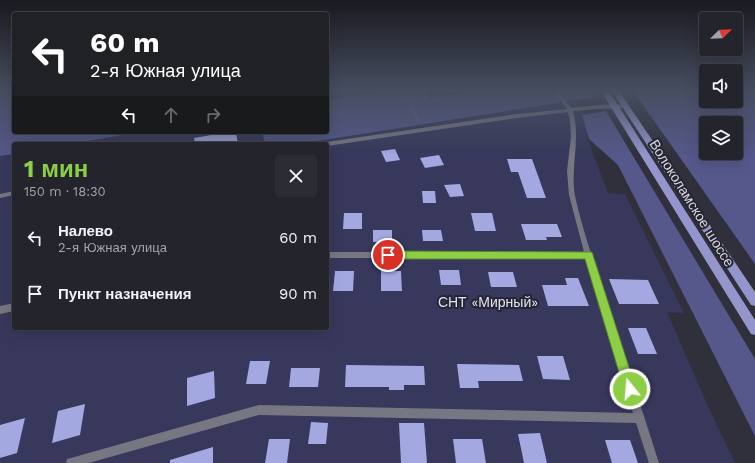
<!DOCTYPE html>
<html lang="ru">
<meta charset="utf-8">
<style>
:root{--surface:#23242c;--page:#2b2c34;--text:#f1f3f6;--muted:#a3a4a9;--line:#404148;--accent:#8cce45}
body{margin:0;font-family:"Work Sans",sans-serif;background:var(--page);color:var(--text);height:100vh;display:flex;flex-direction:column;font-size:15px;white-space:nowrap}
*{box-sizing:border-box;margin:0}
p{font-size:13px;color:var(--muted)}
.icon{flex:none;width:22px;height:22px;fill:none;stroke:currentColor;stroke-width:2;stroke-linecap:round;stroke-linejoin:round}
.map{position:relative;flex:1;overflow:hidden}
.sheet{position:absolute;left:12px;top:142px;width:317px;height:188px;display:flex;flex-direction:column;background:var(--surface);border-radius:4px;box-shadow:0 4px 16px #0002,0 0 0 1px var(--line)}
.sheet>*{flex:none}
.guide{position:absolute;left:12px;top:12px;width:317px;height:122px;border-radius:4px;box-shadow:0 4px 16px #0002,0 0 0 1px var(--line);background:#202124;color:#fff;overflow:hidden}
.needle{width:26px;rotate:67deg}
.controls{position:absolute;left:699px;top:12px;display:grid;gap:8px}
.controls a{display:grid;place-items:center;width:44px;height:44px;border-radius:4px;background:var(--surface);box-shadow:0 4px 16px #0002,0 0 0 1px var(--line);font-size:20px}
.pin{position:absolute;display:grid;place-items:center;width:34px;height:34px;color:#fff;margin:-17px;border:2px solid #fff;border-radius:50%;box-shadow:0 1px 4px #0007}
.me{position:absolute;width:44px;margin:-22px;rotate:343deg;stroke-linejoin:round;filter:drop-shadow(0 0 3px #0008)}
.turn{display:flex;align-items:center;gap:14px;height:84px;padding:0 12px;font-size:18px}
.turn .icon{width:52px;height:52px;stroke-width:2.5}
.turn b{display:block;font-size:28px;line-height:34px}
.lanes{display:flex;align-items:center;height:38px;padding:0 12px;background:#0003;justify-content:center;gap:20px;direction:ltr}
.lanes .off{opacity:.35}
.round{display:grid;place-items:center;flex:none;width:42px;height:42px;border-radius:4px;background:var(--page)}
.head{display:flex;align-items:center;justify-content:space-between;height:68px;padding:0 12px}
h1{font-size:24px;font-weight:700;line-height:30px;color:var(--accent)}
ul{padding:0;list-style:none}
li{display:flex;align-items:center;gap:12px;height:56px;padding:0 12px}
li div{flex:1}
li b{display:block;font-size:15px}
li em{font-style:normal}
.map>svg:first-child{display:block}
</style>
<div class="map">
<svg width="755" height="463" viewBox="0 0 755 463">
<rect width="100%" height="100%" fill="#2f303b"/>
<!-- green -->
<path fill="#37385b" d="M381 91H424L430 98 473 91 511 110 581 100 587 138 608 193 625 194 684 313 667 312 707 404 735 463H0V156L14 154V328H327V144H70L139 132H327V100Z"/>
<!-- forest -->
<path fill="#56578b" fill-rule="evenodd" d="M0 91H14V132H123V135L70 144H14V154L0 156Z
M381 91H424L430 98 473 91H591L595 97 298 144H265L262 132H327V100Z
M633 91H706V101H736V91H755V264ZM706 123H736V153H706Z
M606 111 755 359V436L618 165 589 139 582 115Z"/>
<!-- building -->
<path fill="#a4a8e1" d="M229 132H236L238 144H195L194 138Z
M395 149 400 160 386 162 381 151Z
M439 155 444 165 425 168 420 158Z
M507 159H532L546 198H527L518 172H511Z
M460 184 464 196 450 197 444 185Z
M422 191H435L436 203H423Z
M344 213H362V229H343Z
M471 213H492L496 231H475Z
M521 224H557L562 237H546L547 240H526Z
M373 230H392V242H373Z
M422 230H441L443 241H423Z
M439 270H459L461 285H441Z
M335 271H354L353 291H333Z
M381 271H401L402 291H381Z
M488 272H513L517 287H491Z
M565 278H578L589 306H548L542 285H567Z
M609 279 648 280 659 304H619Z
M628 328H646L657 354H638Z
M537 356H563L570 380 543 379Z
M250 361H270L266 384H246Z
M457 364 519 365 523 381H478L479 388H460Z
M346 365 424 366 425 385H404V390H389V387H345Z
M291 368H320L318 387H289Z
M214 371 215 398 187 406V378Z
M85 404 80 435 52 443 58 411Z
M25 418 17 453 0 458V425Z
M311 422 328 423 326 444H308Z
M399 423H424L427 463H401Z
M540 433 547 463H524L518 434Z
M269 439H290L287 463H265Z
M453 439H482L486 463H456Z
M605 440H630L638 463H612Z
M213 447V463H170V460Z"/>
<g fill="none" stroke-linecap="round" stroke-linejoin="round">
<!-- path -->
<path stroke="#6e6f79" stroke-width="2" stroke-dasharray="2.5 1.5" stroke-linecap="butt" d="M402 91 419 122"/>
<!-- service -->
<path fill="#767783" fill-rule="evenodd" d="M554 91H558L571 108 598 105 626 104 629 106 626 108 598 109 573 111C581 139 570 167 575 196 583 232 596 268 607 304 625 357 642 410 659 463H649L636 423 259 415 89 463H66L67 459 71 458 259 405 633 413 585 258H327V252H584L569 195 567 171 571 137 570 121 568 112 517 118 327 146V144H324L327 142 517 114 567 109Z
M14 191V195L0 198V194Z
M14 303V311L0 314V306Z"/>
<!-- primary -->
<path fill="#9395cc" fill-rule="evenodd" d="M601 91H609L755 320V335L751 334Z
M612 91H619L755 292V306L751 305Z"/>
</g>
<!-- sky -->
<linearGradient id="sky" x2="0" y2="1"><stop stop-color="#1a1a20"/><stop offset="0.58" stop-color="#474e60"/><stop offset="1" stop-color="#474e60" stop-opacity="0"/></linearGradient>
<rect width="755" height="156" fill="url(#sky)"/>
<!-- route -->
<path fill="#8cce45" stroke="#5b862d" d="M388 251 592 252 636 389 634 393 630 395 626 393 624 389 585 259H388L384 255Z"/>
<g text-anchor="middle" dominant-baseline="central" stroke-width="4" stroke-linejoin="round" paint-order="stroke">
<!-- street labels -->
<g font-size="14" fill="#d8d9e0" stroke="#252631">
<text transform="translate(692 203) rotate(58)">Волоколамское шоссе</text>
</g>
<!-- park labels -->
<g font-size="14" fill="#e1e2f3" stroke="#252631">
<text x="488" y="302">СНТ «Мирный»</text>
</g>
</g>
</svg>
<div class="controls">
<a><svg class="needle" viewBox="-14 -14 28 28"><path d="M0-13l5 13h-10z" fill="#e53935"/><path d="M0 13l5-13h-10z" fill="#a3a4a9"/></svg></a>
<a><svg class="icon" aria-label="sound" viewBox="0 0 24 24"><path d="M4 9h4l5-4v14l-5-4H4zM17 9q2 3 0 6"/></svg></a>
<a><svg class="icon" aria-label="layers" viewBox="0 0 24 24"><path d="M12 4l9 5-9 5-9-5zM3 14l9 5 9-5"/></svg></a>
</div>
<div class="pin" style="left:388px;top:255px;background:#d93025"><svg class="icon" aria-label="arrive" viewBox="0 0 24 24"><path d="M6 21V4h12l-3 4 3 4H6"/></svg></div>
<svg class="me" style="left:630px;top:389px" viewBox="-20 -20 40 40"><circle r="17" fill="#8cce45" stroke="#fff" stroke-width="3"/><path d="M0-11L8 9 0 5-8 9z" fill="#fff"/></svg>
<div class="guide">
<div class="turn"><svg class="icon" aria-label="left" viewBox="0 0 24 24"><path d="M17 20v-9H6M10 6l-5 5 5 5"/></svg><div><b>60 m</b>2-я Южная улица</div></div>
<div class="lanes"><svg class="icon" aria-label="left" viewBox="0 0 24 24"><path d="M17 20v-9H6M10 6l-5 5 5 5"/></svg><svg class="icon off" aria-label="ahead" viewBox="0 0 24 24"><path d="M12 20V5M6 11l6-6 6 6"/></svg><svg class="icon off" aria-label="right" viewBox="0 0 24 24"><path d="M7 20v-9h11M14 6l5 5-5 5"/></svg></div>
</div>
<section class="sheet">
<div class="head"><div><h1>1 мин</h1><p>150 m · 18:30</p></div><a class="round"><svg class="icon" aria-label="close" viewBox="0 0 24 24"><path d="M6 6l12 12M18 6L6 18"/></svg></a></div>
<ul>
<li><svg class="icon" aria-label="left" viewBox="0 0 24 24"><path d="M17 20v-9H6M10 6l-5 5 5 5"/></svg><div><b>Налево</b><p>2-я Южная улица</p></div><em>60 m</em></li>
<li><svg class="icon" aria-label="arrive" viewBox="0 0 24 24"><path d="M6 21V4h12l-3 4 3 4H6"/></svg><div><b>Пункт назначения</b></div><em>90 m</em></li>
</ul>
</section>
</div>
